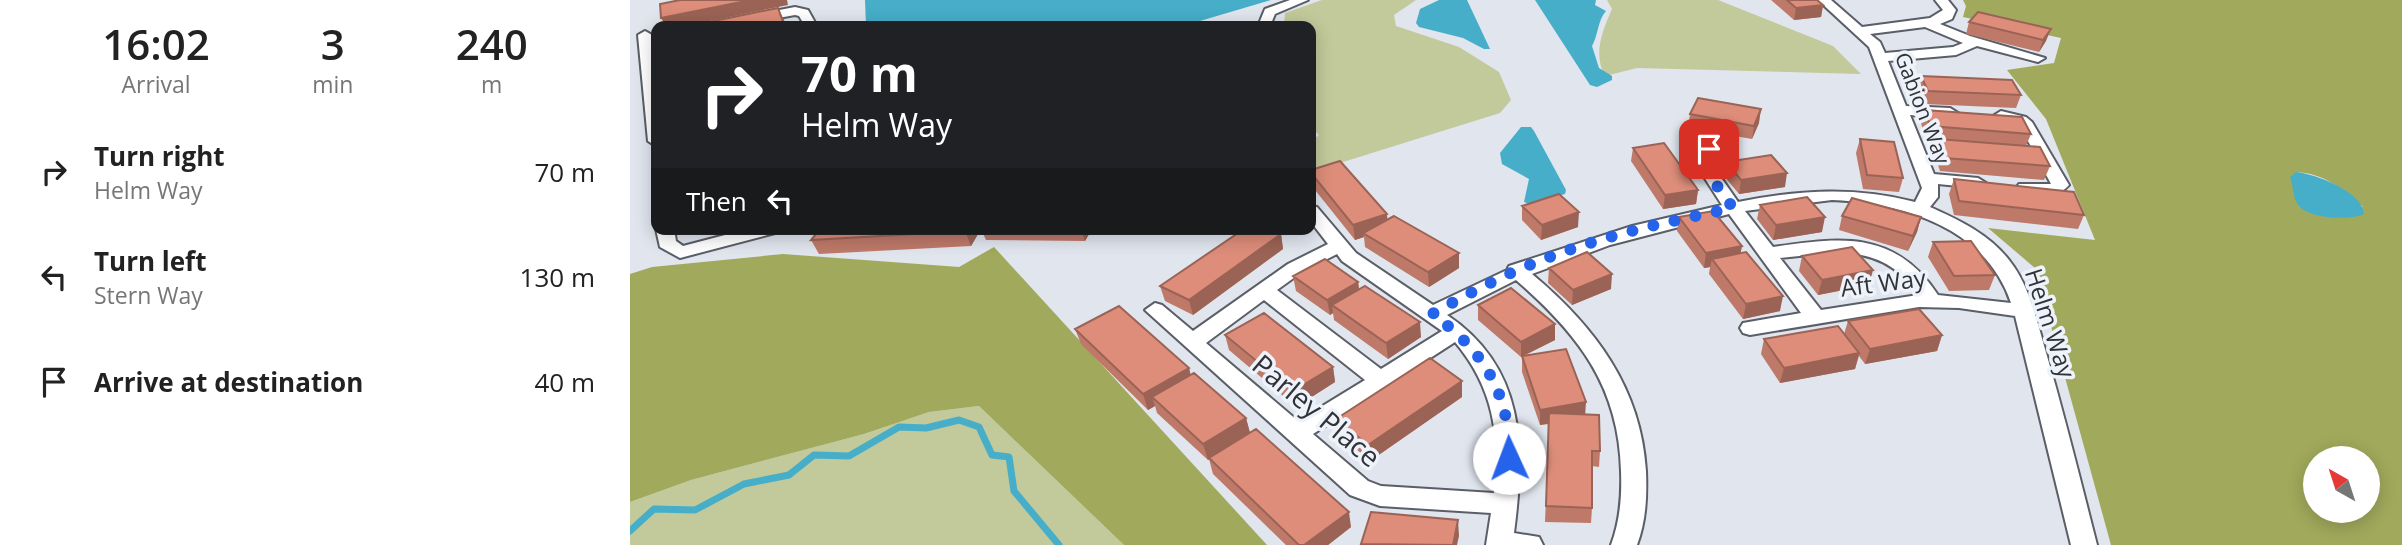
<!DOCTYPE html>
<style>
:root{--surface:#fff;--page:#f6f6f6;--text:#222;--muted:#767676}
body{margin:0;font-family:"Open Sans",sans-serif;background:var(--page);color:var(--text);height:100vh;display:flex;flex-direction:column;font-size:26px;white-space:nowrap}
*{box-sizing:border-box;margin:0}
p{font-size:23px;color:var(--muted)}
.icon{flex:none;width:38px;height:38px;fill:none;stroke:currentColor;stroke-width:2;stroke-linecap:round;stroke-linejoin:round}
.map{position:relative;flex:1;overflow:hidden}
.sheet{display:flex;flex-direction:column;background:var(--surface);width:630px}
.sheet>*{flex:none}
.guide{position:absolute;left:21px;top:21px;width:665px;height:214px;border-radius:14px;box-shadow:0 4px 18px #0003;background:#202124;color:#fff;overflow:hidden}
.needle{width:46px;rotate:321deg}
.buttons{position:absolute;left:1673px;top:446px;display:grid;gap:14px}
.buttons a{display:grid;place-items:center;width:77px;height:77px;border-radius:50%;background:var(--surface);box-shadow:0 4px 18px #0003;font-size:35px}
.pin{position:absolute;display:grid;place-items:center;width:60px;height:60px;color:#fff;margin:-30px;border-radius:14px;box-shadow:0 4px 10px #0006}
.me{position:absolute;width:77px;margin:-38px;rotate:358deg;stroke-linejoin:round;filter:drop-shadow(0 0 5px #0008)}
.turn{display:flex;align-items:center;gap:24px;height:147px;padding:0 35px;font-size:32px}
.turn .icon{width:91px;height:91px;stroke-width:2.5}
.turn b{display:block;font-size:49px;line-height:60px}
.then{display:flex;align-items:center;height:66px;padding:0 35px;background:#0003;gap:14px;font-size:26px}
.eta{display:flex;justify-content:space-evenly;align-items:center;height:119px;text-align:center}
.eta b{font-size:42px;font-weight:600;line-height:49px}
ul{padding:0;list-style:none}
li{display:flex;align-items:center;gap:21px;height:105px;padding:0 35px}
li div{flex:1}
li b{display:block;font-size:26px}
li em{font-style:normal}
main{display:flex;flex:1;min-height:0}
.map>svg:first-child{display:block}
</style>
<main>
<section class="sheet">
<div class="eta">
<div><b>16:02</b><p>Arrival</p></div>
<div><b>3</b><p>min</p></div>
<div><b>240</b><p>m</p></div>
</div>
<ul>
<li><svg class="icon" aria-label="right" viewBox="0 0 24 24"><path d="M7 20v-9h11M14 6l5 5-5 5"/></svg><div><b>Turn right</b><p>Helm Way</p></div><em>70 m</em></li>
<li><svg class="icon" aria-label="left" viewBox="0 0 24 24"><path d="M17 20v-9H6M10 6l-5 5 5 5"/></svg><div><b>Turn left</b><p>Stern Way</p></div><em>130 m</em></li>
<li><svg class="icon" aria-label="arrive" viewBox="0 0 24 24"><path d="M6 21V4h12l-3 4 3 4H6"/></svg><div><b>Arrive at destination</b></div><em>40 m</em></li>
</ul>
</section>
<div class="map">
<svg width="1772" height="545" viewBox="0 0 1772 545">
<rect width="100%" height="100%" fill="#e0e5ee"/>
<!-- green -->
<path fill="#c2c99a" d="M692 0H786L764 15 766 26 829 47 869 72 881 100 870 113 681 172V142L689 135 681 127V26H654L655 13Z
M977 0H1088L1203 46 1231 74 1007 68 975 76C963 54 972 32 982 9Z
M349 406 494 545H0V502L61 480 234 434 299 412Z"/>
<!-- forest -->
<path fill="#a1a95c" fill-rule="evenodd" d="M1333 0H1772V545H1481L1405 268 1358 228 1465 240 1416 119 1377 70 1424 63 1431 38 1333 17 1336 6ZM1666 172C1696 174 1711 188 1733 207L1667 203ZM1685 458H1738V511H1685Z
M364 247 637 545H494L349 406 299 412 234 434 61 480 0 502V274L22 267 153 254 329 267Z"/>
<!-- water -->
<path fill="#46aec8" d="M235 0H641L553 26H236Z
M809 0H837L860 49H854L833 38 789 27 786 23 790 9Z
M905 0H966L965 5 976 11C968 19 968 36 962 46L969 68 982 76V80L967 87 960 85Z
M891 127H901L904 131 936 190 935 194 900 204 894 202 899 179 872 164 870 153Z
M1666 172C1686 174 1733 192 1734 214 1720 221 1675 219 1667 203 1663 197 1663 184 1660 177Z"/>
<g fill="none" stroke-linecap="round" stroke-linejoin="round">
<!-- stream -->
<path stroke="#46aec8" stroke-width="7" d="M0 531 24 509 65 510 114 484 159 475 184 455 219 456 269 427 296 428 329 420 349 427 362 455 379 457 384 491 429 545"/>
<defs>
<path id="street" d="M660 0H678L645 14 640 26H628L635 9Z
M1188 0H1201L1232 27 1300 18 1313 10 1305 0H1318L1326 10 1322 19 1310 24 1340 36 1415 58 1408 62 1347 46 1326 55 1258 61 1276 106 1320 108 1328 113 1320 118 1280 115 1304 174 1348 178 1356 183 1348 188 1308 184V197L1300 207C1329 220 1359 234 1379 260 1399 285 1406 318 1415 349 1434 413 1450 479 1467 545H1441L1385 316 1329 308 1289 307 1120 335 1113 333 1110 328 1113 323 1171 313 1099 214 980 245 902 274C964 326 1011 387 1016 471 1017 497 1016 521 1007 545H981C990 521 992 497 991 471 989 386 948 334 886 280L817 315C896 368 895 448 884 533L909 537 913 545H856L861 513 750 506 720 495 515 310 525 303 532 305 563 331 658 264 698 244 681 222V206L687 207 726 253 803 305 877 270 879 266 1002 226 1092 205 1065 163 1073 146 1079 144 1087 149 1081 163 1108 202C1168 190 1225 186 1285 202L1292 188 1239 47ZM1295 27 1333 43 1323 47 1255 53 1250 42 1240 34ZM1202 200C1274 203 1356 228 1381 303L1308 295C1265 230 1212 237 1143 247L1115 211ZM1208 252C1243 254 1268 264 1288 295L1191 310 1150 258ZM707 254 712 261 812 331 751 369 647 290 672 272ZM634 300 735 380 668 421 576 343ZM825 342C863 387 871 436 864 493L751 486 738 481 683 434Z
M165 7 178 10 187 26H175L169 16 165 15 105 26H79L86 22Z
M15 31 22 35 26 75V146L18 141 8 35Z
M1371 111 1396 117 1402 122 1439 185C1427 199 1406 196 1389 192L1386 188 1389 184H1421L1391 128 1363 116Z
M26 229H44L46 241 53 246 118 229H148L145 233 50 258 30 247Z"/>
</defs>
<!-- street casing -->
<use href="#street" stroke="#5a5e66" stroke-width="4"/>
<!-- street -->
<use href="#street" fill="#fff" fill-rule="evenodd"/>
</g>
<!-- wall -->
<path fill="#be7969" d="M1141 0H1187L1193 5 1191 17 1164 20Z
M1348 12 1416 41 1409 52 1336 34 1339 22Z
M1291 76 1391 95 1386 108 1294 104 1288 89Z
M1295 110 1401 134 1396 146 1420 166 1414 180 1310 171 1304 153 1307 141 1296 140 1291 123Z
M1060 114 1129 123 1122 139 1058 128Z
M1230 139 1273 178 1269 192 1233 189 1226 153Z
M1003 148 1068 190 1066 204 1033 209 1001 161Z
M1096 162 1155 187 1109 194 1094 176Z
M681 170 757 220 829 253V268L799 287 735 247 734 237 725 240 681 185Z
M1324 179 1454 215 1448 229 1324 215 1319 194Z
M1130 205 1192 232 1143 240 1127 219Z
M892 206 948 227 911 240 892 220Z
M1212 216 1291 217 1287 232 1278 251 1209 230Z
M1049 217 1112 246 1110 253 1150 311 1113 319 1079 274 1080 267 1074 268 1047 231Z
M190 229H351L341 246 189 254 181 240Z
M351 229H462L455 241 356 240Z
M651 234 653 249 563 315 535 301 530 286Z
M1303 242 1365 275 1359 290 1319 291 1298 257Z
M1172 256 1239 285 1188 295 1169 271Z
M919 268 981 289 942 305 918 283Z
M663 276 728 282 729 289 791 337 758 359 704 320 703 313 700 315 666 291Z
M848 305 925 340 893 356 955 414 970 451 969 467 962 466V508L961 523 915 522 919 424 910 425 892 372V357H891L848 320Z
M1218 321 1312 335 1307 351 1235 364 1229 356 1225 369 1150 383 1131 354 1134 339 1214 334Z
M445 329 559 368 560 375 616 418 620 433 721 527 698 545H656L583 474 579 459 578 460 527 413 525 406 518 410 451 344Z
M595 335 703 367 705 382 666 407 599 350Z
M832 397 740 461 709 434 706 419Z"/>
<!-- shaded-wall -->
<path fill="#9b6355" d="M121 0H157L158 5 55 26H36L31 18Z
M1193 5 1191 17 1164 20 1166 8Z
M148 8 157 26H132Z
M1421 29 1416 41 1409 52 1413 40Z
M1131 109 1129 123 1122 139 1124 126Z
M1157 173 1155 187 1109 194 1111 180Z
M1068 190 1066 204 1033 209 1035 195Z
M949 212 948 227 911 240 912 225Z
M757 214 758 229 733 233 734 237 725 240 723 225Z
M1195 217 1192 232 1143 240 1146 225Z
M1291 217 1287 232 1278 251 1283 236Z
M69 229H89L72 234Z
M336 229H351L341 246 335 231Z
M451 229H462L455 241Z
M503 229H522L505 235Z
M651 234 653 249 563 315 559 300Z
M1112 246 1109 261 1082 259 1080 267 1074 268 1076 253Z
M829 253V268L799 287 798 272Z
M1243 270 1239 285 1188 295 1192 280Z
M982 274 981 289 942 305 943 290Z
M728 282 730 297 702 305 703 313 700 315 697 300Z
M1153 296 1150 311 1113 319 1116 304Z
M790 322 791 337 758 359 756 343Z
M925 324V340L891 357V342Z
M1312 335 1307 351 1235 364 1240 349Z
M1229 353 1225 369 1150 383 1154 368Z
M703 367 705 382 666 407 663 391Z
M559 368 563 384 522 397 525 406 518 410 513 394Z
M832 381V397L740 461 738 445Z
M956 402 955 417 910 425V410Z
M616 418 620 433 578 460 573 444Z
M719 512 721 527 698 545H674Z
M828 520 829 536 827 545H823Z"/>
<!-- building -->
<path fill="#dd8d7a" stroke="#9b6355" stroke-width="2" d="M50 0H121L31 18 30 4Z
M1157 0H1187L1193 5 1166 8Z
M148 8 153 22 132 26H59Z
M1348 12 1421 29 1413 40 1339 22Z
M1291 76 1382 80 1391 95 1298 91Z
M1068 98 1131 109 1124 126 1060 114Z
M1295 110 1392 117 1401 134 1300 126Z
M1230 139 1264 142 1273 178 1237 175Z
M1308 139 1410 147 1420 166 1314 158Z
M1034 143 1068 190 1035 195 1003 148Z
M1141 155 1157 173 1111 180 1096 162Z
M710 161 757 214 723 225 681 173V170Z
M1324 179 1444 192 1454 215 1329 201Z
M929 194 949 212 912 225 892 206Z
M1177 197 1195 217 1146 225 1130 205Z
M1222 198 1291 217 1283 236 1212 216Z
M1083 211 1112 246 1076 253 1049 217Z
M764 216 829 253 798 272 733 233Z
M190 229H336L335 231 181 240Z
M614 229H639L651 234 559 300 530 286Z
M1341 241 1365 275 1324 276 1303 242Z
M1222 247 1243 270 1192 280 1172 256Z
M957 252 982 274 943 290 919 268Z
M1116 252 1153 296 1116 304 1082 259Z
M695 259 728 282 697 300 663 276Z
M735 286 790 322 756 343 702 305Z
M881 288 925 324 891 342 848 305Z
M489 306 559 368 513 394 445 329Z
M1289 309 1312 335 1240 349 1218 321Z
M634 313 703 367 663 391 595 335Z
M1208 326 1229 353 1154 368 1134 339Z
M936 349 956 402 910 410 892 356Z
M800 358 832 381 738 445 706 419Z
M564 373 616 418 573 444 522 397Z
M919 413 969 415 970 451H962V508L916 506Z
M626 429 719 512 674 545H669L579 458Z
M741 512 828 520 823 545 731 544Z"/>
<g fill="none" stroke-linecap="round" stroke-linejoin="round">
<!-- route -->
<path stroke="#2563eb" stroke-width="12" stroke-dasharray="0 21.6" d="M879 458C881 395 853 349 802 314 836 295 871 276 907 262 971 236 1036 222 1103 208L1074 168 1079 149"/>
</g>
<g text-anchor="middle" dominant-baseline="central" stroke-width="7" stroke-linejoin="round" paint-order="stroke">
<!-- far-street labels -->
<g font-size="21" fill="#303236" stroke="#edf2fb">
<text transform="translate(1293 108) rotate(69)">Gabion Way</text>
</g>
<!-- street labels -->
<g font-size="24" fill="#303236" stroke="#edf2fb">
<text transform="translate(1253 282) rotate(-7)">Aft Way</text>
<text transform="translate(1421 323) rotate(72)">Helm Way</text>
</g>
<!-- near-street labels -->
<g font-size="28" fill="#303236" stroke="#edf2fb">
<text transform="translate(687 410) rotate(40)">Parley Place</text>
</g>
</g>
</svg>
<div class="buttons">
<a><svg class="needle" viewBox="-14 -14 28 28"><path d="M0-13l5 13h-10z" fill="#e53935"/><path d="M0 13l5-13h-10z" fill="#767676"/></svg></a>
</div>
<div class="pin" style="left:1079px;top:149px;background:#d93025"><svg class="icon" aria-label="arrive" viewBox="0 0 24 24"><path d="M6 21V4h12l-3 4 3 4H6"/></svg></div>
<svg class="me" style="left:879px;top:458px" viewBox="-20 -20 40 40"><circle r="19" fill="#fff"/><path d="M0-13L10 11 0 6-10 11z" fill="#2563eb"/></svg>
<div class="guide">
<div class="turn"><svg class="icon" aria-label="right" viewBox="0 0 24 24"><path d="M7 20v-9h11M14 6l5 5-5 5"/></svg><div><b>70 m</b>Helm Way</div></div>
<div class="then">Then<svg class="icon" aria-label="left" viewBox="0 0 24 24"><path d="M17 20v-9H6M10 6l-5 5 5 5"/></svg></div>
</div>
</div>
</main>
